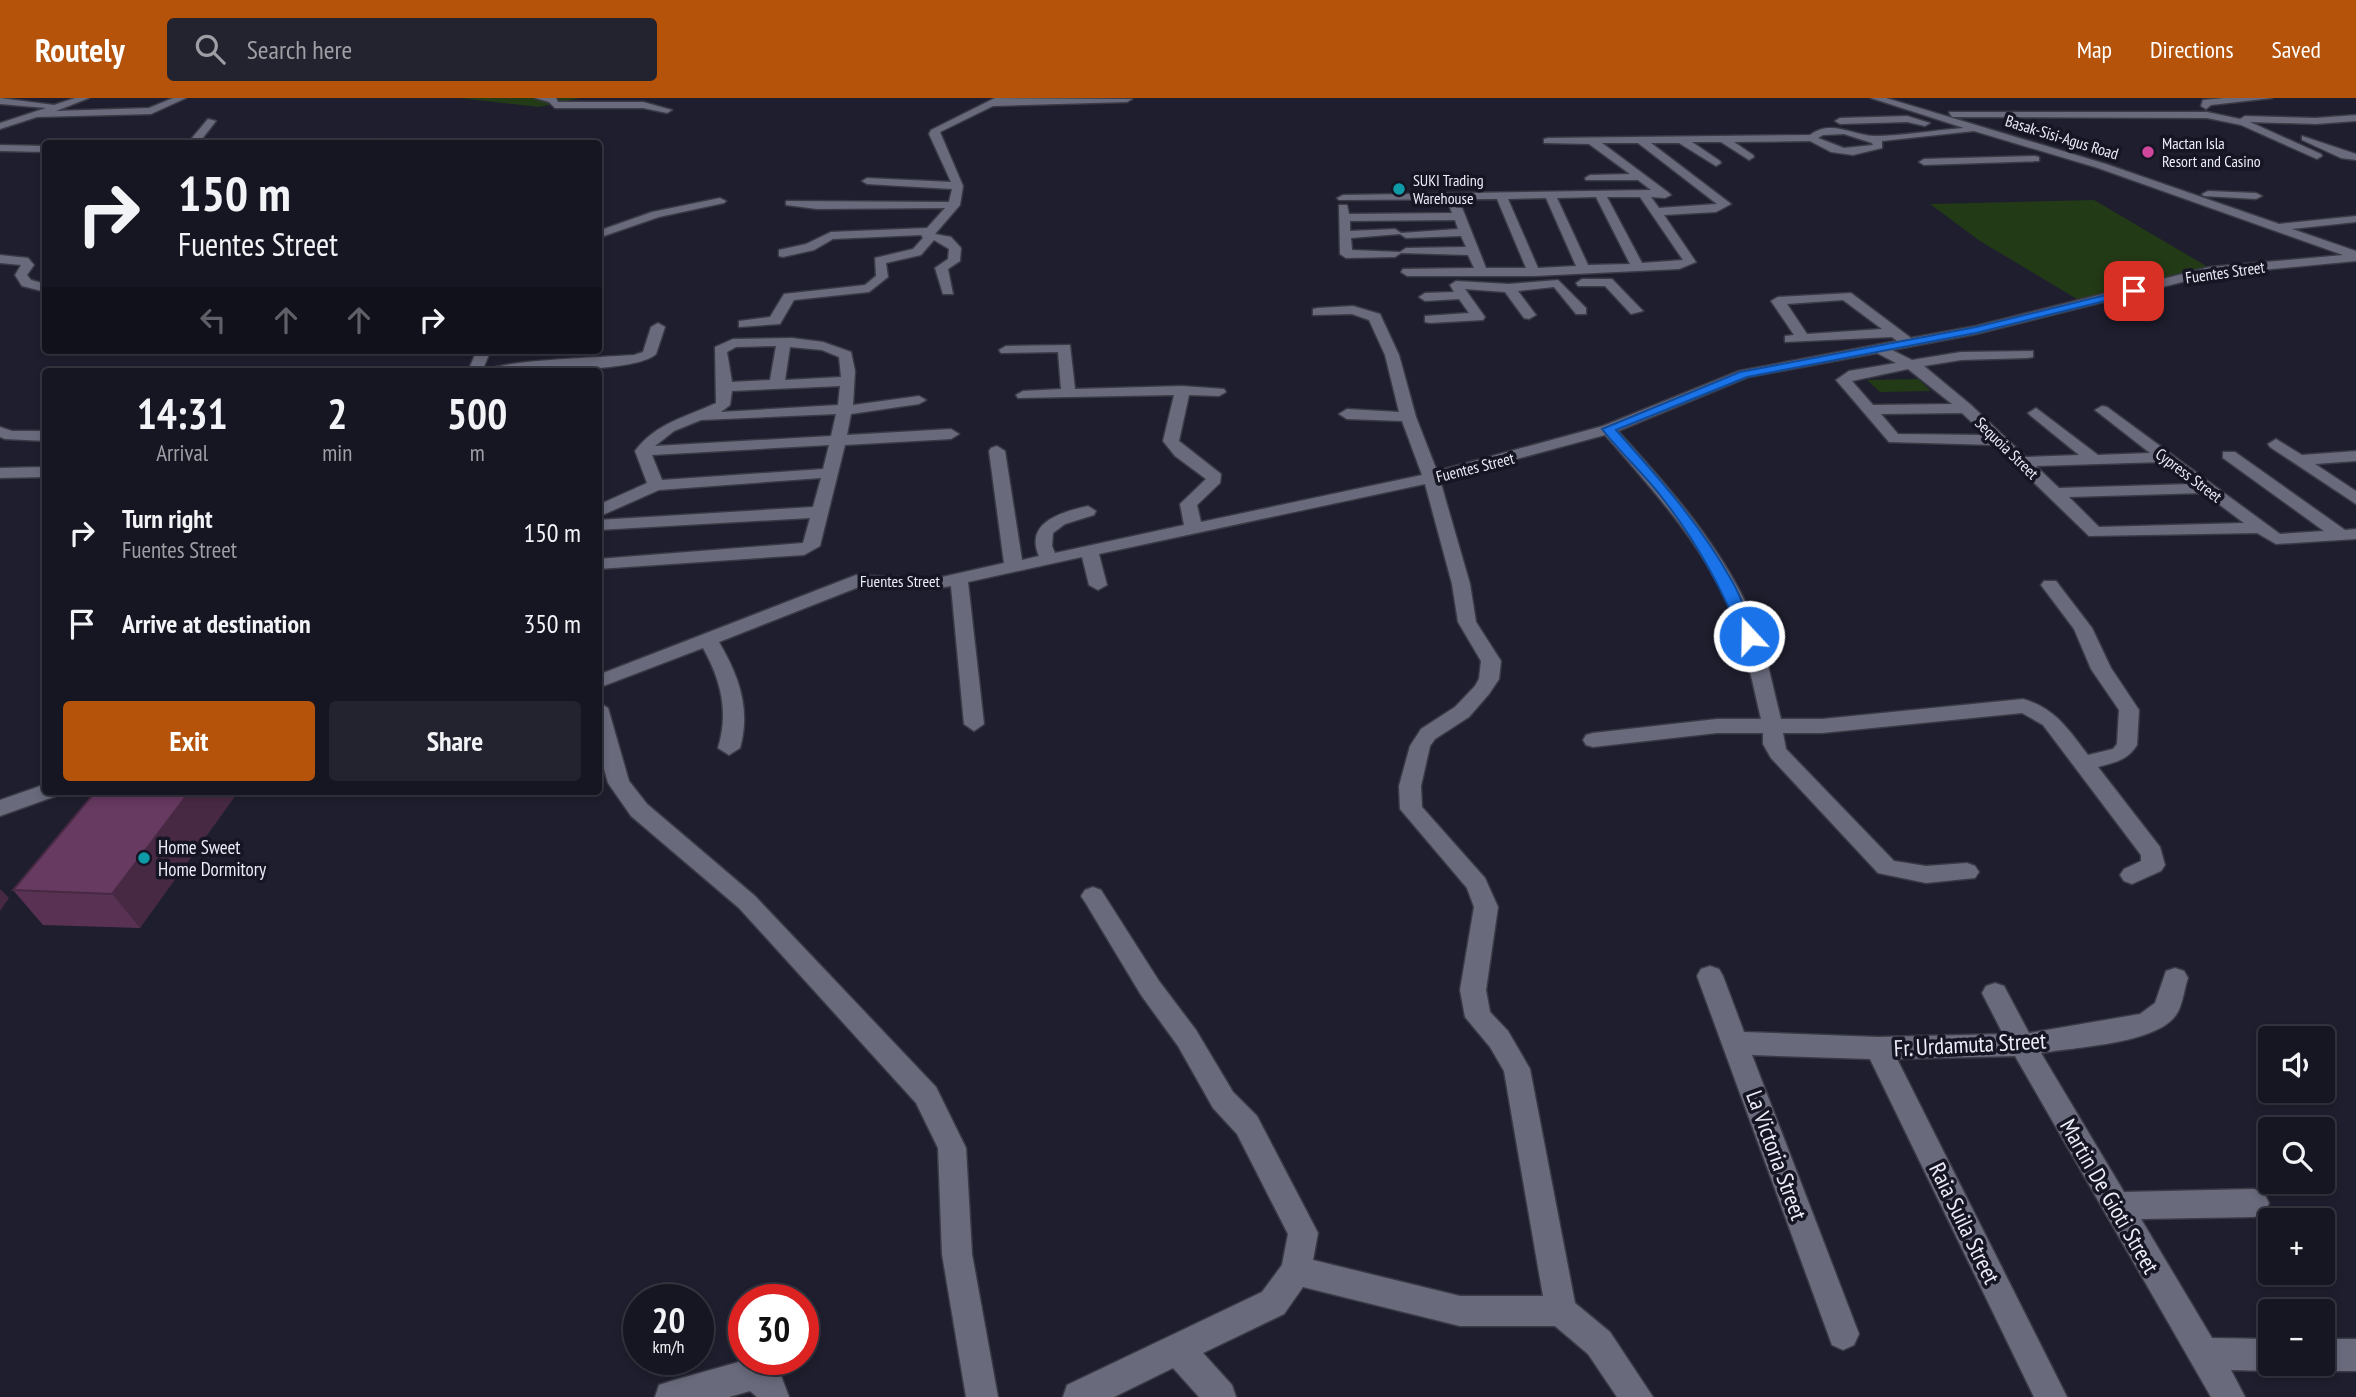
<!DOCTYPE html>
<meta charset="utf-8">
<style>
:root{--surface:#161622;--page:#23232f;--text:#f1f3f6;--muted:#9e9fa5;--line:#353540;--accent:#b45309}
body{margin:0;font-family:"PT Sans Narrow",sans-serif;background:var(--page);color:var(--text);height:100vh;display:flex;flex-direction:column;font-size:26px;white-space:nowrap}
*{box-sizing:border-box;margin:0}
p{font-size:23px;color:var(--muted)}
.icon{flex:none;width:38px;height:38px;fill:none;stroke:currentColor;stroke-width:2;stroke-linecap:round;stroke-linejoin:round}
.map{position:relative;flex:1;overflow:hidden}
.drawer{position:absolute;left:42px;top:270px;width:560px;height:427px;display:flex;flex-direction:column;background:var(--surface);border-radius:7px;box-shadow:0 4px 10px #0003,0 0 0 2px var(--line)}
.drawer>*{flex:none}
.banner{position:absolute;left:42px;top:42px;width:560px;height:214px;border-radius:7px;box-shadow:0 4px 10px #0003,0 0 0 2px var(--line);background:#161622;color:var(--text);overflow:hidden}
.buttons{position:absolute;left:2258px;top:928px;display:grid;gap:14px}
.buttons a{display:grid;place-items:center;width:77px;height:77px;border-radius:7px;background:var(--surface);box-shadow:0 4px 10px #0003,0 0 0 2px var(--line);font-size:35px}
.speed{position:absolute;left:623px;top:1186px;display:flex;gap:14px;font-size:35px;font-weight:700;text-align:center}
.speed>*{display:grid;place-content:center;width:91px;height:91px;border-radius:50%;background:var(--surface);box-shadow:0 4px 10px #0003,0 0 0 2px var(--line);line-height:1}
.speed small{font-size:18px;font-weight:400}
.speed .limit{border:10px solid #d22;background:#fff;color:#111}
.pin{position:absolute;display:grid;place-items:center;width:60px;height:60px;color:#fff;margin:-30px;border-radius:14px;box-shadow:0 4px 10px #0006}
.me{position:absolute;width:77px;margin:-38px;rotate:339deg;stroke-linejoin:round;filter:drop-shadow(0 0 5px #0008)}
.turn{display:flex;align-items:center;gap:24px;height:147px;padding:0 21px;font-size:32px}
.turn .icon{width:91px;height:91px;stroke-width:2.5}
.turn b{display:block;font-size:49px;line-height:60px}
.lanes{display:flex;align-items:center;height:66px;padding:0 21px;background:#0003;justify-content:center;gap:35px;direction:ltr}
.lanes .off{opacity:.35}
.eta{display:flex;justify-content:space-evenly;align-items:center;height:119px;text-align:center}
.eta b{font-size:42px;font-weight:700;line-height:49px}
.button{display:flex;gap:14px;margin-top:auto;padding:14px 21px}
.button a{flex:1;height:80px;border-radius:7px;background:var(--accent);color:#fff;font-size:28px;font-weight:700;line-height:80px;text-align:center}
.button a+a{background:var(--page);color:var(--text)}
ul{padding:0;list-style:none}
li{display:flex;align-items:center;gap:21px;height:91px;padding:0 21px}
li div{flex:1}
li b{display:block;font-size:26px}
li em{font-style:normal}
header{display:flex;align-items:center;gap:42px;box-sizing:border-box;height:98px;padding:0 35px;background:var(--accent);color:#fff}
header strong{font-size:33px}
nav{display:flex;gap:38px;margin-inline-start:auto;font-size:24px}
.search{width:490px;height:63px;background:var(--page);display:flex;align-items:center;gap:18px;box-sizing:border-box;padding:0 24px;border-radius:7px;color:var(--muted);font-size:26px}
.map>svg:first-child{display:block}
</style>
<header>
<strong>Routely</strong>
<div class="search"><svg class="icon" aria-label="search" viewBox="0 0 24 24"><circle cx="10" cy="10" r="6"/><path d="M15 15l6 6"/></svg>Search here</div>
<nav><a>Map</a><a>Directions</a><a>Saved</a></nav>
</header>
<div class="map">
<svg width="2356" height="1299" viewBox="0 0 2356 1299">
<rect width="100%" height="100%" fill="#1e1e2e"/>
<!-- green -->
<path fill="#233a16" d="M460 0H580L539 9Z
M2094 102 2208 169 2082 204 1980 143 1930 106Z
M1918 281 1931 293 1880 294 1867 282Z"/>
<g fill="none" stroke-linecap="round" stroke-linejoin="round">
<defs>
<path id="minor" d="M0 0 54 7 75 0H89L56 13 149 10 173 0H186L151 16 37 19 0 31V25L46 10 0 6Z
M535 0H556L558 4H643L672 12 667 15 643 10H555L549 4Z
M995 0 1132 1 1127 4 993 8 940 34 963 88 960 107 935 136 951 139 961 150 960 163 948 171 953 196H943L935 170 948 161 949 151 934 142 921 157 886 165 888 179 869 194 794 202 780 226 739 229V223L770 219 784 196 865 187 876 178 875 160 913 151 923 140 921 137 833 141 814 152 783 159 779 158V152L806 146 831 134 927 130 945 110 817 111 786 107V103L949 104 952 91 867 86 862 83 867 80 951 84 929 36 931 32Z
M1871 0H1886L2106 66 2279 126 2356 118V124L2292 131 2356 153V163L2210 177 1976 236 1892 252 1912 262 1961 254 2033 253V259L2028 260 1961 262 1924 268 1971 307 2026 359 2079 357 2031 318 2028 315 2036 310 2098 357 2150 355 2095 312 2102 308 2107 309 2280 436 2324 433 2223 360V354H2235L2345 432 2356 431V441L2276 446 2257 435 2089 438 1995 347 1889 344 1836 282 1849 273 1896 265 1877 255 1748 279 1618 333C1669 389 1721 448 1752 518 1766 551 1772 587 1781 621H1822L2023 601C2055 610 2069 632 2088 657L2113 651 2117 646 2119 612 2091 571 2074 531 2041 487 2044 483H2056L2092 530 2111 570 2139 612 2137 647C2127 663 2115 664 2098 669L2160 749 2165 767 2161 773 2132 786 2124 783 2120 777 2124 771 2141 763V757L2043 627 2022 615 1822 635H1783L1786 651 1894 763 1926 768 1967 765 1975 768 1979 774 1975 780 1926 785 1878 775 1771 660 1763 646V635H1717L1593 649 1586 647 1583 642 1586 637 1593 635 1717 621H1761C1753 588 1747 554 1735 522 1707 451 1654 393 1605 337L1440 382 1470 486 1476 524 1501 563 1499 581 1489 596 1469 619 1435 641 1430 648 1421 688 1422 709 1485 780 1498 809 1486 892 1490 914 1508 933 1530 971 1575 1205 1610 1234 1653 1299H1617L1588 1256 1555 1228H1460L1303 1189 1284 1216 1203 1255 1232 1287 1236 1299H1199L1173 1270 1114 1299H1063L1067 1287 1262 1194 1282 1167 1288 1136 1237 1036 1213 1010 1178 948 1141 897 1085 804 1081 798 1085 792 1093 789 1101 792 1159 883 1196 932 1233 994 1257 1018 1318 1135 1313 1162 1460 1198H1543L1504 973 1490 949 1465 919 1460 892 1474 809 1467 790 1400 711 1399 688 1410 648 1421 631 1455 609 1475 588 1479 581 1481 563 1458 524 1452 486 1425 386 1099 456 1107 487 1098 492 1089 487 1082 459 968 484 984 626 974 633 964 626 951 488 933 491 864 487 719 544C739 578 751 611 740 650L729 657 718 650C729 614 721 582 703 550L598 590V577L856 477 933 481 1004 465 989 353 991 350 997 348 1005 353 1022 462 1039 458C1024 424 1062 414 1088 408L1096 413 1094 417 1065 426 1053 435 1052 448 1055 455 1184 427 1180 406 1206 381 1175 358 1163 343 1174 297 1018 300 1016 297 1023 293 1061 291 1058 254 1001 255 999 252 1006 248 1070 247 1075 291 1182 288 1224 291 1226 294 1219 298 1189 297 1179 343 1221 376 1220 385 1197 407 1201 424 1422 377 1402 323 1347 321 1339 316 1347 311 1399 314 1385 257 1369 222 1352 216 1313 217V211L1318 210 1353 208 1380 216 1399 257 1416 319 1437 373 1603 328 1739 273 1897 243 1892 239 1785 244V238L1794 237 1771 203 1778 199 1851 195 1911 240 1976 228 2210 169 2343 157 2098 70 1974 33 1882 43V50L1853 57 1831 54 1810 43 1734 44 1753 57 1754 59 1749 62 1721 44H1692L1720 63 1721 65 1716 68 1679 45H1651L1731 106 1716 114 1664 117 1696 164 1679 171 1534 178H1407L1401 174 1403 171 1474 170 1468 157 1401 155 1395 159 1346 160 1340 156 1339 107H1347L1349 116 1452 115 1449 107 1455 104 1461 107 1486 170H1526L1497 101 1339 102 1337 100 1343 97 1651 92 1638 82H1586L1585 80 1590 77 1630 76 1589 46 1544 45V41L1548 40 1810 37C1831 21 1852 37 1874 38 1903 38 1934 32 1964 30ZM1844 36 1872 45 1873 47 1844 50 1818 40 1823 37ZM1602 45H1638L1717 106 1659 110 1651 99 1665 100 1671 97 1669 95ZM1596 99 1630 166 1588 167 1557 100ZM1607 99H1640L1683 162 1642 165ZM1546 100 1576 168 1538 170 1508 101ZM1455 122 1458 131 1401 135 1395 131 1350 133V123ZM1400 136 1406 140 1461 138 1466 149 1406 150 1400 154 1352 152 1351 140ZM1843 202 1882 231 1807 236 1787 206ZM1908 271 1952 306 1873 307 1852 283ZM1962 315 1985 337 1898 336 1881 316ZM2162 364 2191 386 2059 390 2036 368ZM2204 395 2244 425 2099 429 2069 399Z
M2224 0H2272L2211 7 2206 11 2201 8 2203 2Z
M1949 14H2207L2240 21 2245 18 2316 20 2356 17V23L2316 26 2250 24 2321 56 2322 58 2317 61 2241 27 2207 20 1952 19Z
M1907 18 1930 25 1925 28 1907 24 1840 26 1835 23 1840 20Z
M208 21 216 23 198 46H187Z
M2302 38 2356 56V62L2341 60 2302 42Z
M383 41 387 46H376Z
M0 47 46 48V54L0 53Z
M2035 58 2039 59V63L1924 67 1919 64 1924 61Z
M2208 93 2256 95 2262 98 2256 101 2204 98 2202 96Z
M720 100 726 103 724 105 659 119 598 140V133L652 114Z
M0 157 28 160 34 167 27 177 31 182 46 186V194L22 188 15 177 21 167 0 165Z
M1582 181H1612L1643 213 1631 216 1605 188H1578L1576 185Z
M1558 182 1586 210V216H1576L1554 189 1518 193 1536 217 1529 221 1524 220 1505 194 1465 191 1485 219 1483 222 1430 225 1425 224V218L1469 215 1459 201 1425 203 1419 199 1425 195 1454 194 1450 187 1456 183 1509 186Z
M658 225 665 229 656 256C637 275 517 273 486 273 498 262 609 259 634 257L643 254 651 229Z
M792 240 823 244 851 254 855 273 853 307 919 298 926 302 919 306 851 316 847 337 951 331 959 336 951 341 845 347 820 448 804 457 598 471V461L803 445 810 420 598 432V422L813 409 821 380 659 392 598 419V407L647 385 635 353C656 325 686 319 716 305L715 249 733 241ZM776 248 770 282 732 284 727 254 736 249ZM790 249 822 252 839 259 841 279 785 282ZM840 288 838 307 721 314 730 307 732 293ZM836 316 831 338 655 348 674 333 701 322ZM829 347 823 371 662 382 652 357Z
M477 252H491L482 273H468Z
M0 329 12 333H46V343L5 341 0 339Z
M2276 341 2302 357 2356 353V363L2315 366 2356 393V406L2270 349 2268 346Z
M46 369V379L0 380V370Z
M598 604 608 610 629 683 647 706 755 798 936 989 966 1050 972 1156 998 1299H966L942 1156 938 1050 916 1005 739 810 631 718 608 685 598 649Z
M46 686V693H59L56 698 0 718V702Z
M1710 868 1719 871 1723 878 1744 934 1878 939 2003 936 1982 895 1986 888 1995 885 2004 888 2029 935 2140 916 2155 905 2166 873 2175 870 2184 873 2188 880C2184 891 2183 907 2176 917 2156 946 2075 949 2041 955L2124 1094 2254 1091 2264 1095 2269 1105 2264 1115 2254 1119 2141 1121 2212 1240 2270 1241V1265H2283L2281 1268 2270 1273 2231 1272 2245 1299H2211L2015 958 1897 961 2067 1299H2034L1870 961 1752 957 1859 1236 1854 1247 1843 1252 1832 1247 1697 878 1701 871Z
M2322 1241H2356V1273H2322L2311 1268 2309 1265H2322Z
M746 1262H757L780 1275 789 1299H757L750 1293 729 1299H655L659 1287 671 1283Z"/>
</defs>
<!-- minor casing -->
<use href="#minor" stroke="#3a3a46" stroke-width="3"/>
<!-- minor -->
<use href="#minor" fill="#696a7c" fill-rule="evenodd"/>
</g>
<!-- wall -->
<path fill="#593253" d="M96 693 140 830 43 827 13 792Z"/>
<!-- shaded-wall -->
<path fill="#482944" d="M190 693H239L140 830 112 796Z
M0 791 9 800 0 813Z"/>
<!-- building -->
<path fill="#673a61" stroke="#482944" stroke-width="2" d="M96 693H190L112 796 13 792Z"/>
<!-- route -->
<path fill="#1a73e8" stroke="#114b97" stroke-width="2" d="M2134 190 2137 195 1976 235 1747 279 1616 332C1659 380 1701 427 1732 483 1742 500 1748 520 1756 538L1754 541 1749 542 1741 538C1720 486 1695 441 1660 397 1642 374 1620 354 1602 331L1740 274 1976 229Z"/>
<!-- markers -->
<circle fill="#d1479c" stroke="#151524" stroke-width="2.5" cx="2148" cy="54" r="7"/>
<g fill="#0f9aa8" stroke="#151524" stroke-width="2.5">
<circle cx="1399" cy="91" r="7"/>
<circle cx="144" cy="760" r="7"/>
</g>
<g text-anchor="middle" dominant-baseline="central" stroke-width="7" stroke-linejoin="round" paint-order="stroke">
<!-- far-street labels -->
<g font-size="16" fill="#eaecf6" stroke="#151524">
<text transform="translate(2062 39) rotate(17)">Basak-Sisi-Agus Road</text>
<text transform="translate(2225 174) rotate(-8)">Fuentes Street</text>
<text transform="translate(2007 350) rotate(44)">Sequoia Street</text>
<text transform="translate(1475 369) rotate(-14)">Fuentes Street</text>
<text transform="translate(2189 377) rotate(37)">Cypress Street</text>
<text x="900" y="483">Fuentes Street</text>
</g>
<!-- far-poi labels -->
<g font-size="16" fill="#eaecf6" stroke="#151524" text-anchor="start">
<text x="2162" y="45">Mactan Isla<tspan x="2162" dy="18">Resort and Casino</tspan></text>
<text x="1413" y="82">SUKI Trading<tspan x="1413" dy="18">Warehouse</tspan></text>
</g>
<!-- poi labels -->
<g font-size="19" fill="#eaecf6" stroke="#151524" text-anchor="start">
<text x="158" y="749">Home Sweet<tspan x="158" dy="22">Home Dormitory</tspan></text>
</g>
<!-- near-street labels -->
<g font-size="23" fill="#eaecf6" stroke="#151524">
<text transform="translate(1970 946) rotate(-3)">Fr. Urdamuta Street</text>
<text transform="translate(1777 1057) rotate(70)">La Victoria Street</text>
<text transform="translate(2110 1098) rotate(60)">Martin De Gioti Street</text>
<text transform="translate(1965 1125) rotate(64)">Raia Suila Street</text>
</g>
</g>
</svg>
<div class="buttons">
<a><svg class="icon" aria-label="sound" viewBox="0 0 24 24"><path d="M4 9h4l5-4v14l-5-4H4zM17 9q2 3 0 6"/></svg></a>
<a><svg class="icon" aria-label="search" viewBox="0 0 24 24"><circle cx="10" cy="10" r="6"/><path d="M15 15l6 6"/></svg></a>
<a>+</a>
<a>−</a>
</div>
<div class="speed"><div>20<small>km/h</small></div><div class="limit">30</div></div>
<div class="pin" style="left:2134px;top:193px;background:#d93025"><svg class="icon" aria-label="arrive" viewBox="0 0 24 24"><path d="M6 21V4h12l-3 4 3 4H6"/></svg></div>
<svg class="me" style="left:1749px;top:538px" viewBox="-20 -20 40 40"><circle r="17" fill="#1a73e8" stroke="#fff" stroke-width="3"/><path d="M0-11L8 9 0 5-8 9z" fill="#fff"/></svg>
<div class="banner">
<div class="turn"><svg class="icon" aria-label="right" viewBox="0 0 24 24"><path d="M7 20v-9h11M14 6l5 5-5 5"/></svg><div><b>150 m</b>Fuentes Street</div></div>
<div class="lanes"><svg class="icon off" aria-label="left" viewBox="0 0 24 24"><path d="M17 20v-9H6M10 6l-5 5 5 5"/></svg><svg class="icon off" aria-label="ahead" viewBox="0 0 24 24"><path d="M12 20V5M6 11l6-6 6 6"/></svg><svg class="icon off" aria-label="ahead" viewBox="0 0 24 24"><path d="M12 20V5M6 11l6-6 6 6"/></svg><svg class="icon" aria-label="right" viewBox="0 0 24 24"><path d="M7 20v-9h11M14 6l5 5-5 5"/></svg></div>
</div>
<section class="drawer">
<div class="eta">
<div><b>14:31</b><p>Arrival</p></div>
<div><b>2</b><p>min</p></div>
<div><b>500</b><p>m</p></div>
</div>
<ul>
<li><svg class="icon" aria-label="right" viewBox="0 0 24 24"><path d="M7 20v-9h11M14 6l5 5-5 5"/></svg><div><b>Turn right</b><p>Fuentes Street</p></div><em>150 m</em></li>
<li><svg class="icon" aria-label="arrive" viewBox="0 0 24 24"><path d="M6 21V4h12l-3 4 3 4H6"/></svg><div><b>Arrive at destination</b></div><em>350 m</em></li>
</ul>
<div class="button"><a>Exit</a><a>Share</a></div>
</section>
</div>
